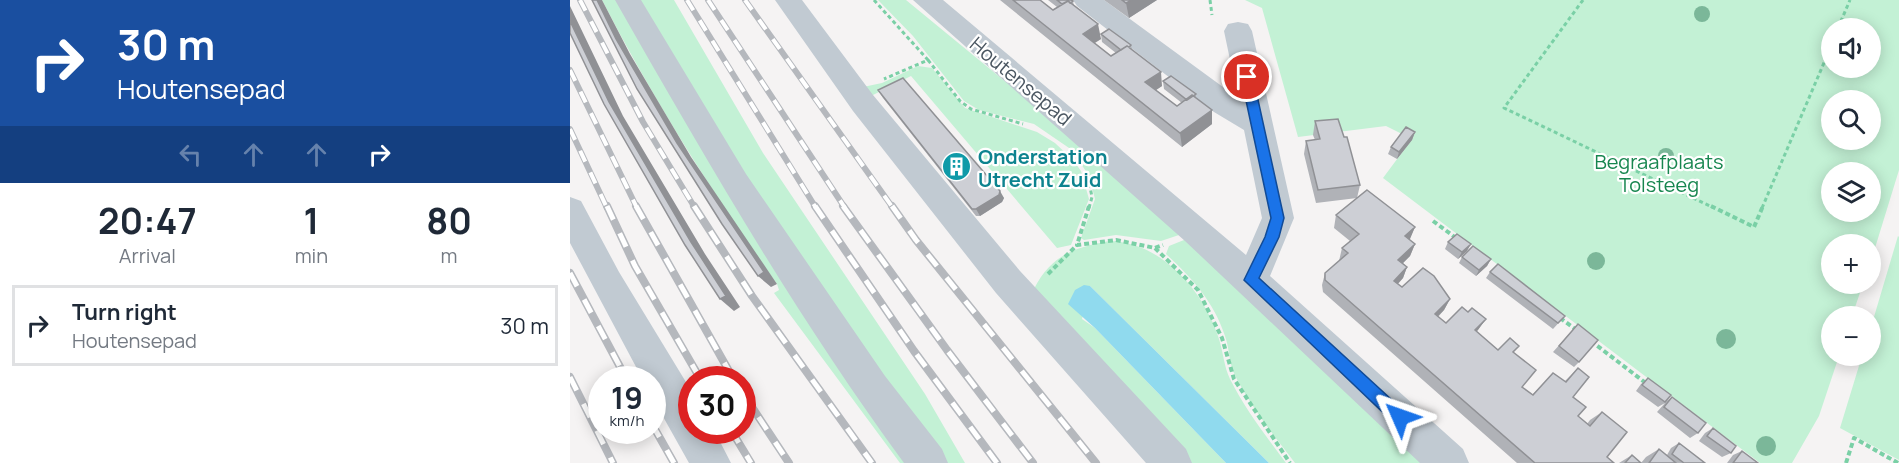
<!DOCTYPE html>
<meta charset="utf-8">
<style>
:root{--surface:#fff;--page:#f2f2f3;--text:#1f2937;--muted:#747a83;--line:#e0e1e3}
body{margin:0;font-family:Manrope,sans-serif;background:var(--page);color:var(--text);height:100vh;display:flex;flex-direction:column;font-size:22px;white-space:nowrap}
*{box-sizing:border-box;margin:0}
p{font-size:20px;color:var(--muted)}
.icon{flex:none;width:33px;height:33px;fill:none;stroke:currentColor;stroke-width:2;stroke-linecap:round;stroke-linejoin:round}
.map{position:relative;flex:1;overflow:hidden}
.details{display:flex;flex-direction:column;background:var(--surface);width:570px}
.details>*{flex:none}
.guide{background:#1a4fa0;color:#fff;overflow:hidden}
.tools{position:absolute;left:1251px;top:18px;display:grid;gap:12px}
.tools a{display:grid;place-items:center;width:60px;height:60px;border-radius:50%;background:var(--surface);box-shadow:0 3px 15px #0003;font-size:30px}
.speed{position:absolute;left:18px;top:366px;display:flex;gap:12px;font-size:30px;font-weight:700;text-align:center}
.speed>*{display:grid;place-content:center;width:78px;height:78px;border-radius:50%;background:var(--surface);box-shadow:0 3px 15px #0003;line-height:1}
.speed small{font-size:15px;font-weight:400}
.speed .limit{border:9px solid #d22;background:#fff;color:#111}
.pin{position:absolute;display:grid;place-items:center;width:51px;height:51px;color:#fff;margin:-26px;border:3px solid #fff;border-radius:50%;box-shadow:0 2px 6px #0007}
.me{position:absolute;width:66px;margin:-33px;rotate:313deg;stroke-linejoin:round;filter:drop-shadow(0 0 4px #0008)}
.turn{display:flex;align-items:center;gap:21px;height:126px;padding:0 18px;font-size:27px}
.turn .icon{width:78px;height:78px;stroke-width:2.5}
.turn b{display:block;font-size:42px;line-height:51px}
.lanes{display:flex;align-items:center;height:57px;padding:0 18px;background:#0003;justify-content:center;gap:30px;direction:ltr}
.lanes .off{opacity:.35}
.eta{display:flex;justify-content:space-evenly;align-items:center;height:102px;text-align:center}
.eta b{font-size:36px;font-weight:700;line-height:42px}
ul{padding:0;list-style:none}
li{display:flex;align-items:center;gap:18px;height:81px;margin:0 12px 9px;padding:0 6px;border:3px solid var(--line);border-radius:0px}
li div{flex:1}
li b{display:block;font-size:22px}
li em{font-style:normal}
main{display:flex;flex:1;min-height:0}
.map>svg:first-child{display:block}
</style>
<main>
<section class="details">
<div class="guide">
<div class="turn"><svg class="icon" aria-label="right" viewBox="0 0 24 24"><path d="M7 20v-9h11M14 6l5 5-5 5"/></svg><div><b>30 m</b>Houtensepad</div></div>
<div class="lanes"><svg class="icon off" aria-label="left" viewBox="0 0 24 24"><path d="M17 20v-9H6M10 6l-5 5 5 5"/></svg><svg class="icon off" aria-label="ahead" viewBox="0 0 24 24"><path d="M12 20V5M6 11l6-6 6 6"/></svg><svg class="icon off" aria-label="ahead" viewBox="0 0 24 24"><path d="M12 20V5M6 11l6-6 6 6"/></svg><svg class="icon" aria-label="right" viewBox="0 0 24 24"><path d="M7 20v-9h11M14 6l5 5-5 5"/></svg></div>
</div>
<div class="eta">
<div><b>20:47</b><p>Arrival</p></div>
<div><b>1</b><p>min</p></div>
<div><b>80</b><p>m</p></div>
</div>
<ul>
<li><svg class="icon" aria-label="right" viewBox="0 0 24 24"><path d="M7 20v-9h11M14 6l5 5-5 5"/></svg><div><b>Turn right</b><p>Houtensepad</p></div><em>30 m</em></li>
</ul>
</section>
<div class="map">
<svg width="1329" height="463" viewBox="0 0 1329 463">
<rect width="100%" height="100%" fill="#f5f3f3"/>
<!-- green -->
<path fill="#c3f1d5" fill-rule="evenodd" d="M32 0H104L193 153 355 394 395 463H330L204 293 209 290 207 284C142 193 83 99 32 0Z
M308 0H336L487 124 612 234 591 241 546 235 514 240 511 238 525 199 519 176 502 150 464 124 409 110 394 101 343 36Z
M675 0H1329V170L1301 261 1300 244H1262V284H1293L1282 316H1262V356H1269L1249 416 1222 463H1190L813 178 842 139 816 126 728 137 692 8ZM1262 28H1300V68H1262ZM1262 100H1300V140H1262ZM1262 172H1300V212H1262Z
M348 66 362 68 395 108 467 132 485 143 503 160 511 171 519 199 501 245 487 248 341 76 297 98 293 87 312 83Z
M1328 236 1329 237V460L1270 428 1292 356H1300L1301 327Z
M619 238 855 463H725C705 437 677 402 663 371 659 360 659 347 655 336 644 302 622 278 596 254L599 246Z
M539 241C592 242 634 291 649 339 653 351 654 367 660 379 675 409 696 436 716 463H699L520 286 512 319 525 328 656 463H614L464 289C481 255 504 248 539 241Z"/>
<!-- water -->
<path fill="#90daee" d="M514 285 520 286 699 463H656L525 328 498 304 505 290Z"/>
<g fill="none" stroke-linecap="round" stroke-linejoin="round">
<!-- path-far1 -->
<path stroke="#7ad0a6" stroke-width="3" stroke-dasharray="4 3" stroke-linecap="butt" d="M304 0 358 60 314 79
M640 0 642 15
M1013 0 934 108 1144 208
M1268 28 1280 0
M358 60 390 101 401 109 453 124
M519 208 522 197 519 182
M1192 208 1262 44"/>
<!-- path -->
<path stroke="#7ad0a6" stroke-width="4" stroke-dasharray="5 3" stroke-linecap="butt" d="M519 206 507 245 546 240 585 248 593 245
M1141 206 1184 227 1193 206
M863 221 886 238
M585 248 628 290 652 338 664 379 720 463
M478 274 507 245
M990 318 1008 331
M1021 341 1077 384
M1276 463 1284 438 1328 463"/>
<!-- minor -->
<path fill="#c1cad2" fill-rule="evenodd" d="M45 0H71L176 174 315 376 372 449 378 463H334C226 316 135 158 45 0Z
M205 0H232L303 95 450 271 616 449 622 463H576L426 293 283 111Z
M343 0H373L676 255 692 218 674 130 644 112 507 6 503 0H534L668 98 654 31 658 24 668 22 678 24 682 31 724 218 700 276 893 449 899 463H850L615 241Z
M0 197 11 201 49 272 122 392V430H144L161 463H119L82 397V380H73L0 243Z"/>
<defs>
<path id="rail-far1" d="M10 0 73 122 125 208
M117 0 246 208
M138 0 275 208
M175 0 323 208
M0 70 67 208
M0 129 37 208"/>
<path id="rail" d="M37 206 65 266 131 380
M66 206 164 380
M124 206 182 296 302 463
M245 206 344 351 427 463
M273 206 377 350 463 463
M322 206 346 240 526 463
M0 273 57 380
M0 377 43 463
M172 392 219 463
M82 424 104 463
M161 430 181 463"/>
</defs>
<!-- rail-far1 casing -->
<use href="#rail-far1" stroke="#b5b8bd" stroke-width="6"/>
<!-- rail casing -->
<use href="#rail" stroke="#b5b8bd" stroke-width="8"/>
<!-- rail-far1 -->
<use href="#rail-far1" stroke="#fff" stroke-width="4" stroke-dasharray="12" stroke-linecap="butt"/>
<!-- rail -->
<use href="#rail" stroke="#fff" stroke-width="5" stroke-dasharray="15" stroke-linecap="butt"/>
</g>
<!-- trees -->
<g fill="#7bb799">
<circle cx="1132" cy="14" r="8"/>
<circle cx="1096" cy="156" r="8"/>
<circle cx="1026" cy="261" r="9"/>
<circle cx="1156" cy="339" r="10"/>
<circle cx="1196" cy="446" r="10"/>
</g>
<!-- wall -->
<path fill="#b0b2b7" d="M430 0H470L483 10 487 7 478 0H501L503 1 504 6 531 39 525 43 541 56 546 53 532 42 531 34 561 45 562 50 592 86 586 90 607 106 612 103 594 89 593 81 626 94V99L642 110V124L612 147Z
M534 0H587L559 18Z
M308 90 434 198 432 202 410 216H406L313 98Z
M745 121 774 137 790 185 787 198 746 203 734 154 736 141 745 140 743 135Z
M845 132 842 140 827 159 818 154 821 147Z
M766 215 845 227 839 240 845 244 840 256 833 263 837 267 833 278 828 284 832 287 880 299 874 310 868 317 876 323 898 312 916 319 906 332 928 350 944 352 952 387 962 395 983 373 994 382 1008 368 1003 397 1008 416 1017 424 1020 420 1032 412 1037 457 1044 463H947L753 292 752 285 755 273 769 261 772 248 780 241 764 228Z
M878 242 897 251 888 259 875 249Z
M892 257 921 259 917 266 906 276 889 263Z
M920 272 995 316 983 329 916 278Z
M1008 324 1009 362 1004 367 983 352Z
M1078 378 1095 402 1102 397 1128 433 1120 438 1087 412 1095 403 1088 407 1066 391 1071 384Z
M1143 428 1161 453 1152 457 1129 441 1135 433Z
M1109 443 1135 463H1071L1076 457 1089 449 1097 455 1101 448Z
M1172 451 1188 463H1157L1163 455Z
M1062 455 1071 463H1049Z"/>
<!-- shaded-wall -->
<path fill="#909195" d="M27 0H32L60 54 121 157 207 284 201 287 188 276 107 143 46 39Z
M562 0H587L559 18 556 3Z
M0 6 53 116 135 254 170 307 164 311 150 299 121 242 39 102 0 21Z
M528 24 531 39 516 48 513 34Z
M591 72 592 86 577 96 575 82Z
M642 110V124L612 147 610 133Z
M845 132 842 140 827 159 829 152Z
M430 191 434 198 432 202 410 216 406 209Z
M845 227 840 239 830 248 835 236Z
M845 244 840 256 824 272 828 260Z
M901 244 897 251 888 259 892 252Z
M921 259 917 266 906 276 909 270Z
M837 267 833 278 820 292 824 281Z
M880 299 874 310 859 325 865 314Z
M916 319 908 330 898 341 905 330Z"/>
<!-- building -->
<path fill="#cdcfd5" stroke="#909195" stroke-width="1.5" d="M22 0H27L46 39 107 143 194 272 188 276 152 224 67 89Z
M443 0H470L483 10 498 1 528 24 513 34 541 56 557 46 591 72 575 82 607 106 622 95 642 110 610 133Z
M487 0H501L503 1 500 3 498 1 492 4Z
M552 0H562L556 3Z
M0 21 39 102 121 242 156 296 150 299 115 245 34 104 0 33Z
M539 29 561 45 559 47 557 46 551 50 531 34Z
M601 76 626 94 617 100 593 81Z
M333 78 430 191 429 195 406 209H402L308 90Z
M768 119 774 137H777L790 185 748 190 736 141 750 139 745 121Z
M836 127 845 132 829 152 821 147Z
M797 190 845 227 835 236 845 244 828 260 837 267 824 281 832 287 853 268 864 276 880 299 865 314 876 323 892 307 898 312 902 308 916 319 905 330 928 350 940 338 949 346 943 352 966 370 952 387 963 395 983 373 996 382 1008 368 1019 377 1003 397 1016 407 1008 416 1020 426 1032 412 1057 432 1037 457 1044 463H965L755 280V273L778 253 772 248 789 234 766 215Z
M887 234 901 244 892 252 878 242Z
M903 246 921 259 909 270 892 257Z
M928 264 995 316 988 323 920 272Z
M1008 324 1028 340 1009 362 989 346Z
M1078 378 1101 395 1095 402 1072 385Z
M1102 397 1136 423 1128 433 1094 407Z
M1143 428 1166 446 1161 453 1137 436Z
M1109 443 1135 463H1114L1102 454Z
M1089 449 1106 463H1079Z
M1172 451 1188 463H1163Z
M1062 455 1071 463H1055Z"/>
<!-- route -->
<path fill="#1a73e8" stroke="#114b97" stroke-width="1.5" d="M677 73 683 77 714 218 709 237 689 278 835 412 838 417 835 423 830 425 824 423 674 280 695 237 701 218 671 77Z"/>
<!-- icons -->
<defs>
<symbol id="building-disc" viewBox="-11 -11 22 22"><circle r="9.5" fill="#0f9aa8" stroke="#fff"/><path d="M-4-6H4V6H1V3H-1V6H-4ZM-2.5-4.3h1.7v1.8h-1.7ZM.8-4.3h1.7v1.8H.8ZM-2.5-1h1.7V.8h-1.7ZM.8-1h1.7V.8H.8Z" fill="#fff"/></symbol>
</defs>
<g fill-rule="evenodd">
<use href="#building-disc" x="370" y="150" width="33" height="33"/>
</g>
<g text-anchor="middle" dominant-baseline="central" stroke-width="4.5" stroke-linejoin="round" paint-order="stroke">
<!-- street labels -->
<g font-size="20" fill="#4a5661" stroke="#fff">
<text transform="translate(451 81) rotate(40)">Houtensepad</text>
</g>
<!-- culture labels -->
<g font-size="20" font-weight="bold" fill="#0d838f" stroke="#fff" text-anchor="start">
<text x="408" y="156">Onderstation<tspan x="408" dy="23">Utrecht Zuid</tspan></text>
</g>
<!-- park labels -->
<g font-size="20" fill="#17864f" stroke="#fff">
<text x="1089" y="161">Begraafplaats<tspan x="1089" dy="23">Tolsteeg</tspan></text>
</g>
</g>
</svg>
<div class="tools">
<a><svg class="icon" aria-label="sound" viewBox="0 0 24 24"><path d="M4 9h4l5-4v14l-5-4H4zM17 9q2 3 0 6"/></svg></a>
<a><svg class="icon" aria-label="search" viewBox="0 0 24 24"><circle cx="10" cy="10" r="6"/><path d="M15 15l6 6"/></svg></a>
<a><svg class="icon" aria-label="layers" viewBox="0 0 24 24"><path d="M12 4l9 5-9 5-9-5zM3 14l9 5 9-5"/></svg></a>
<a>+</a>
<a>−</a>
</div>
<div class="speed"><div>19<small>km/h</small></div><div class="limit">30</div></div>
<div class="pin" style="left:677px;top:77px;background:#d93025"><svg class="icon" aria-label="arrive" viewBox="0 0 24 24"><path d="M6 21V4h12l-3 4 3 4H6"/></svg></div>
<svg class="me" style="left:830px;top:417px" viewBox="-20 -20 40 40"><path d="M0-17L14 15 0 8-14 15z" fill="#1a73e8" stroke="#fff" stroke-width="4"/></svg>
</div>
</main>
